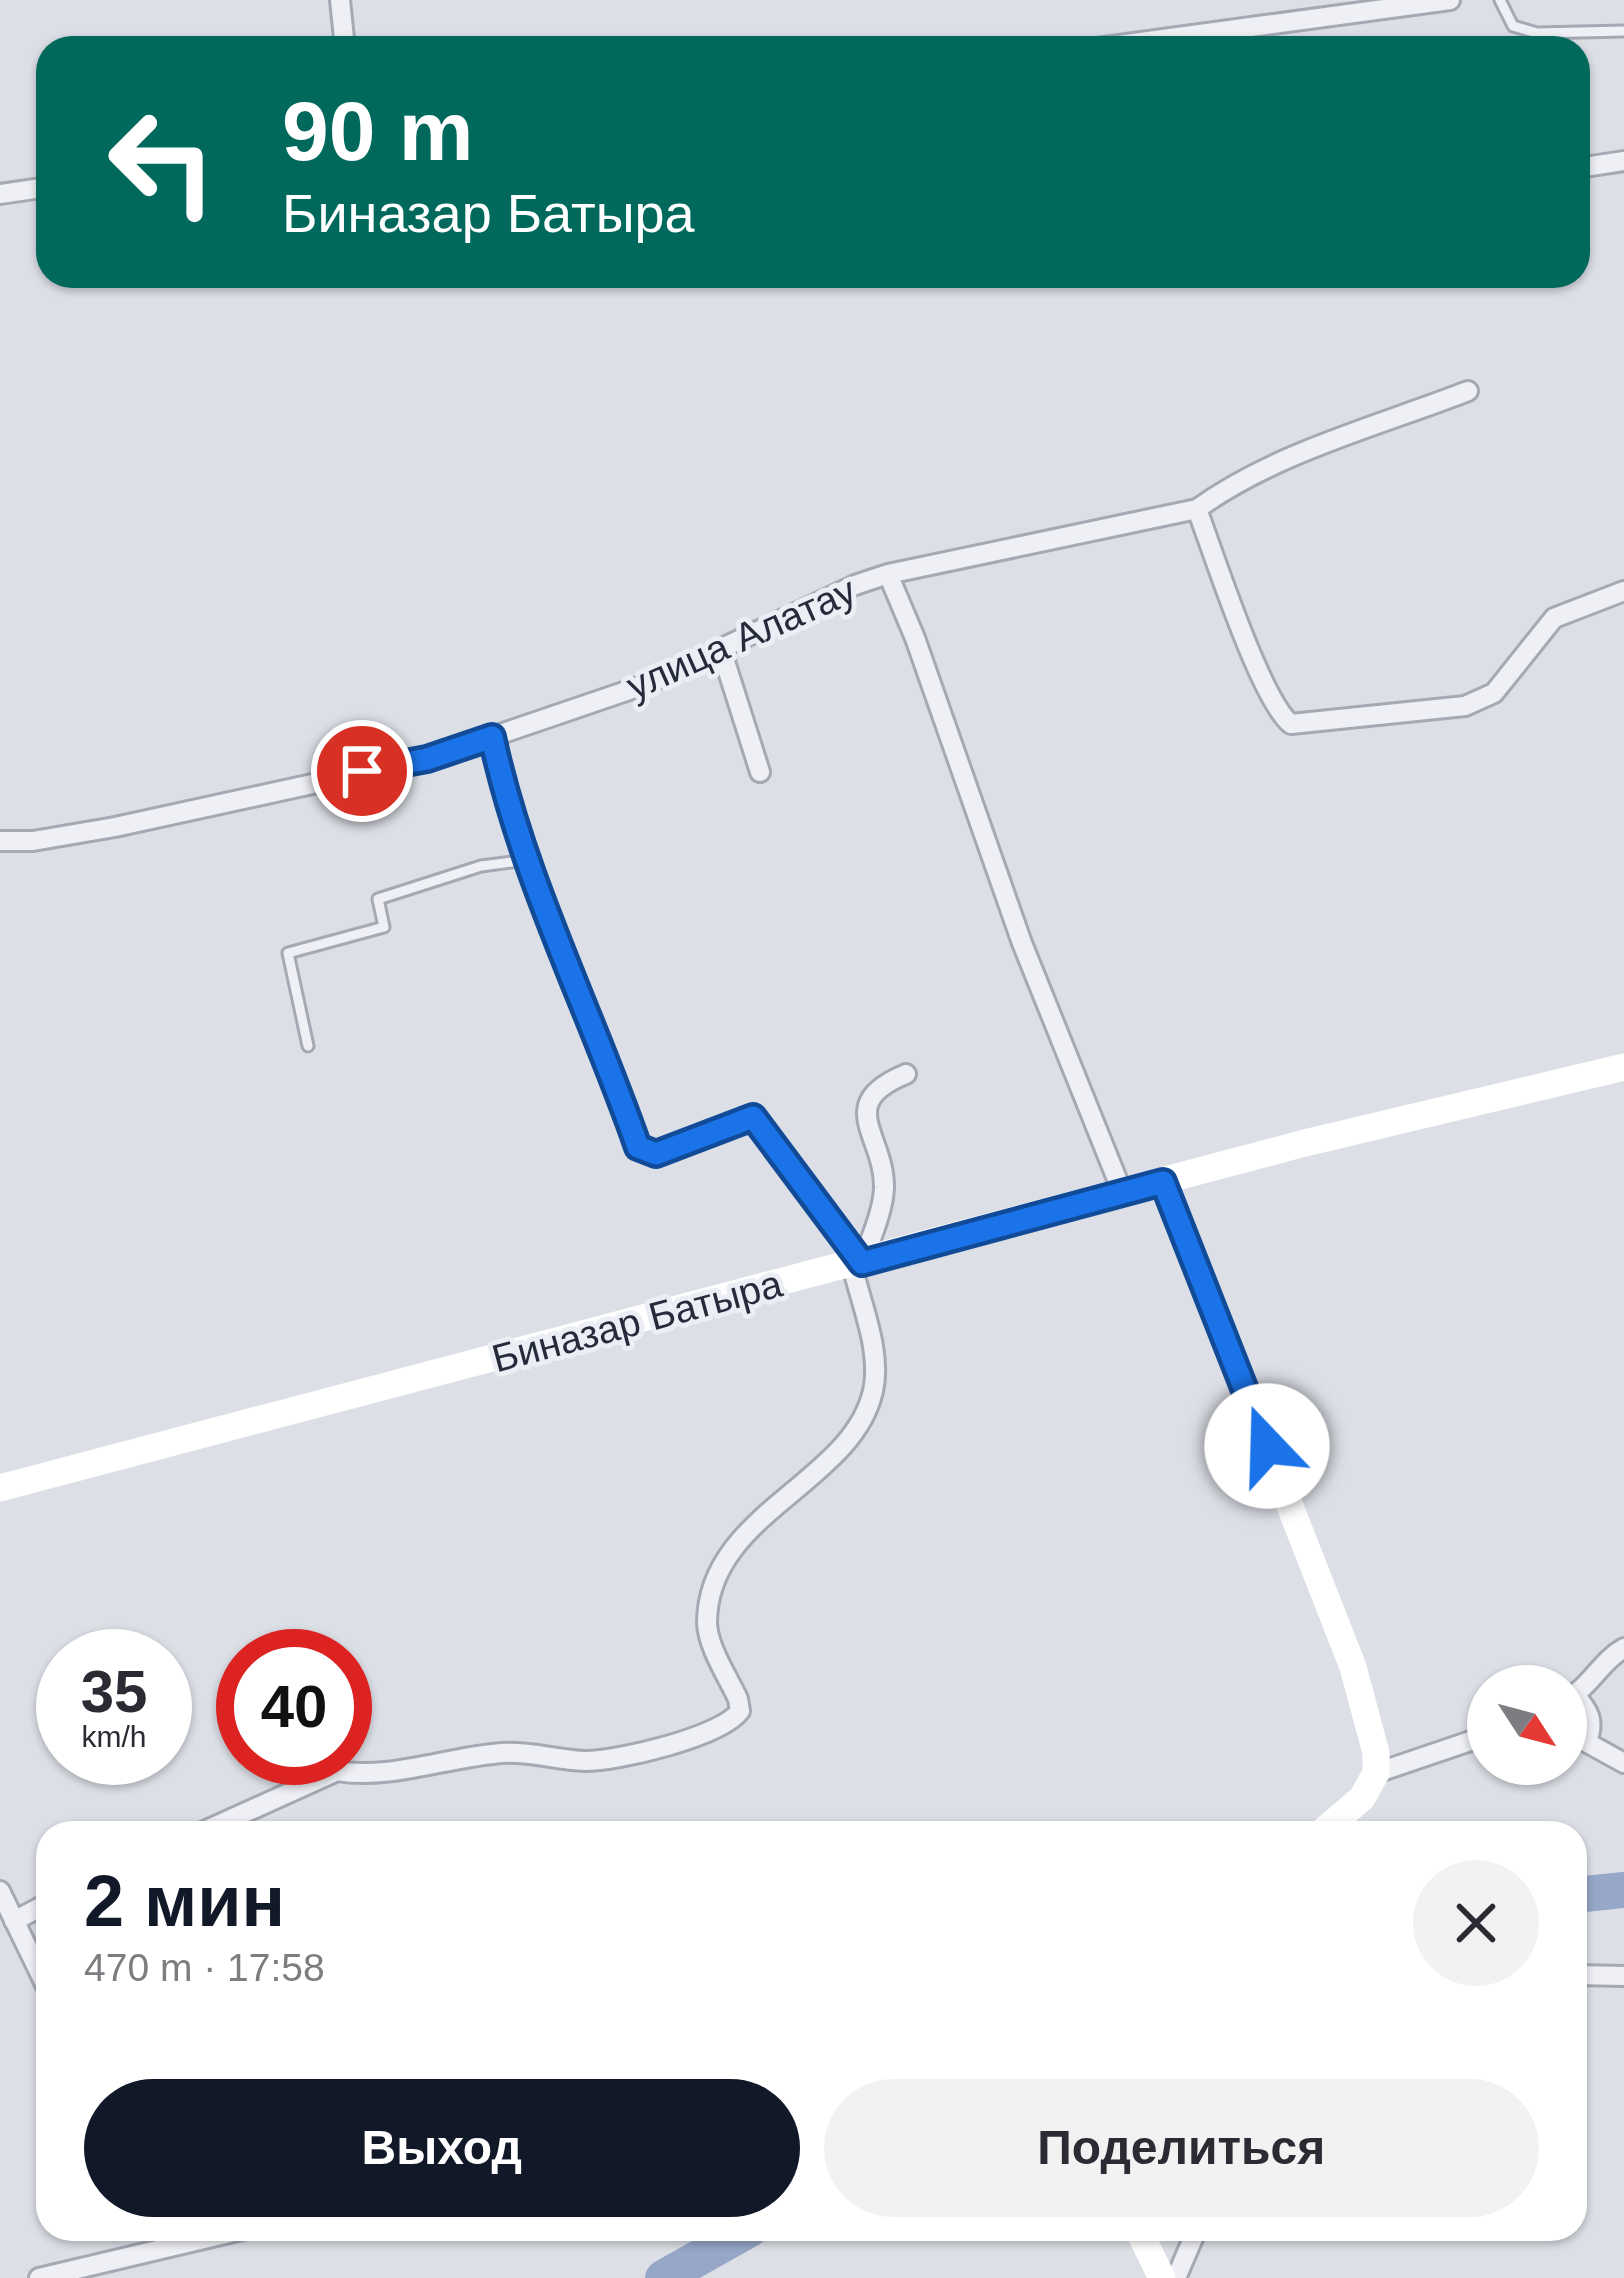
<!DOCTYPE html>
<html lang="ru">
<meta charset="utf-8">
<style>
:root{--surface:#fff;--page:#f2f2f3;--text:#2b2b33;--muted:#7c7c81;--accent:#111827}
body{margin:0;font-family:Arial,sans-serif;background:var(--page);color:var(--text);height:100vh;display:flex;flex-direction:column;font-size:45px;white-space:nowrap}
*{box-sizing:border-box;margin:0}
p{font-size:39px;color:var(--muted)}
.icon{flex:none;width:66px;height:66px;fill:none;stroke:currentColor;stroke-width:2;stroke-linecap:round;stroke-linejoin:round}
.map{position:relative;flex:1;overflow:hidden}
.sheet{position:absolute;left:36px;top:1821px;width:1551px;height:420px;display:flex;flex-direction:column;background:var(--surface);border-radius:36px;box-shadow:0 3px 9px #0004}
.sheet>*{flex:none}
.top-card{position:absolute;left:36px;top:36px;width:1554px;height:252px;border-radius:36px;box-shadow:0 3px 9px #0004;background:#00695c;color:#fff;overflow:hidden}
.needle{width:78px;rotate:126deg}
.fabs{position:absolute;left:1467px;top:1665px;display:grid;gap:24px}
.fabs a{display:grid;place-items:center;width:120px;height:120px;border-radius:50%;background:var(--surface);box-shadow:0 3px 9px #0004;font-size:60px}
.speed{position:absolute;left:36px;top:1629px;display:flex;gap:24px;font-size:60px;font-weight:700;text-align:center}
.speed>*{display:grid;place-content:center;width:156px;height:156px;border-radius:50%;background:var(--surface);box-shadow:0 3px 9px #0004;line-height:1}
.speed small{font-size:30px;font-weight:400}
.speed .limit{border:18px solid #d22;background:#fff;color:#111}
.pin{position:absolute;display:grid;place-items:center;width:102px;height:102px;color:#fff;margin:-51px;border:6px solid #fff;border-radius:50%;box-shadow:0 3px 12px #0007}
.me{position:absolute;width:132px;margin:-66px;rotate:339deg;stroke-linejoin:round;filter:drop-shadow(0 0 9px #0008)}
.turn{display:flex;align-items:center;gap:42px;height:252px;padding:0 48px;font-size:54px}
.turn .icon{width:156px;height:156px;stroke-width:2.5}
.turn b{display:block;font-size:84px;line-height:102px}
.round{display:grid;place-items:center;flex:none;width:126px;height:126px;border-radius:63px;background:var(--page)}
.summary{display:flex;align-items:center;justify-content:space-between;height:204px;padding:0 48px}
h1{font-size:72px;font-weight:600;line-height:90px;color:var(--accent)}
.cta{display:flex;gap:24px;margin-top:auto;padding:24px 48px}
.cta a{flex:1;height:138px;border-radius:72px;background:var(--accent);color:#fff;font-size:48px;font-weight:600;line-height:138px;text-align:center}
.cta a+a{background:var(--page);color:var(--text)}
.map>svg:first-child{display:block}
</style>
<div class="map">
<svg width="1624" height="2278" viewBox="0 0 1624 2278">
<rect width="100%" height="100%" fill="#dcdfe6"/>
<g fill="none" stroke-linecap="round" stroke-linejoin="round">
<!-- river -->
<path stroke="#96a7c7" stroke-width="36" d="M1575 1895 1624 1890
M663 2278 750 2229"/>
<defs>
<path id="lane" d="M1500 0 1513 26 1537 33 1624 31
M308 1046 288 953 384 927 378 899 481 866 527 860"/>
<path id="street" d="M340 0 345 48
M1097 48 1450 0
M1578 168 1624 161
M0 194 48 187
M1197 509C1213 552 1261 701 1291 724L1465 706 1494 693 1554 618 1624 591
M888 574 915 638 1022 943 1123 1194
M721 649 760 772
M492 737C524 880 590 1009 638 1147L656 1154 753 1116 862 1263
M0 841H33L115 827 427 759 644 685 855 585 888 574 1197 509C1276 452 1378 426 1468 391
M862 1263C870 1240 883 1212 884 1188 885 1135 833 1104 906 1074
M1575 1695C1589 1711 1595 1721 1587 1741
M1566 1700C1592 1685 1601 1661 1624 1648
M1566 1731 1624 1763
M1376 1773 1488 1735
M200 1833 337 1771C391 1780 447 1757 502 1753 531 1751 556 1760 585 1761 618 1761 721 1737 740 1711L738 1699C728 1677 708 1648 707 1623 707 1513 852 1484 873 1391 882 1352 861 1304 852 1265
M0 1891 48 1990
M14 1921 48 1903
M1575 1975 1624 1976
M39 2278 246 2229
M1176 2278 1197 2229"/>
</defs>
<!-- lane casing -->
<use href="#lane" stroke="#a5a9b3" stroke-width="15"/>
<!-- street casing -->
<use href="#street" stroke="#a5a9b3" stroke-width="24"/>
<!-- lane -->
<use href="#lane" stroke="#eff0f5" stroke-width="9"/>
<!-- street -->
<use href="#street" stroke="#eff0f5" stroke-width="18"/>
<!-- secondary -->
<path stroke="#fff" stroke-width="27" d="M1163 1182 1353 1667 1376 1753V1773L1362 1798 1321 1833
M0 1488 1305 1143 1624 1067
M1138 2229 1162 2278"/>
</g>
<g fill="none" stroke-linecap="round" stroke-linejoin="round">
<defs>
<path id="route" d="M362 771 427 759 492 737C523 880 590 1009 638 1147L656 1154 753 1117 862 1263 1163 1182 1267 1446"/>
</defs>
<!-- route casing -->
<use href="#route" stroke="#114b97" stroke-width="30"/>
<!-- route -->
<use href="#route" stroke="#1a73e8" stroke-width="21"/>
</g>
<g text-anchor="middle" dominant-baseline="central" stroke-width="10" stroke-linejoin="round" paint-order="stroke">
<!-- street labels -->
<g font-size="39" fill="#262b3c" stroke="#ebeef4">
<text transform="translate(741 638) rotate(-24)">улица Алатау</text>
<text transform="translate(637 1321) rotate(-15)">Биназар Батыра</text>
</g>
</g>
</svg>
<div class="fabs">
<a><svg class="needle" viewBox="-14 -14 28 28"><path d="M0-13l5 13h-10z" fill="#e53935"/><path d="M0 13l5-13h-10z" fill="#7c7c81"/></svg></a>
</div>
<div class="speed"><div>35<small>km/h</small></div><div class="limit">40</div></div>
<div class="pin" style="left:362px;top:771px;background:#d93025"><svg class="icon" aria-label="arrive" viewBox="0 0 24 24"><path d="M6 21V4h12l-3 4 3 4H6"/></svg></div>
<svg class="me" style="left:1267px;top:1446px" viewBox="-20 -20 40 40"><circle r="19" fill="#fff"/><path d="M0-13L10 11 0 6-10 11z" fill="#1a73e8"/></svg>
<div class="top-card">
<div class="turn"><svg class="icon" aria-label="left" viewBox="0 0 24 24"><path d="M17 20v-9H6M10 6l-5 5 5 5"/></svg><div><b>90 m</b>Биназар Батыра</div></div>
</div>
<section class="sheet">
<div class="summary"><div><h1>2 мин</h1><p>470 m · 17:58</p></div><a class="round"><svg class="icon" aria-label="close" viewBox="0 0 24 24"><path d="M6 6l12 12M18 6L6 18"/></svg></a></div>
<div class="cta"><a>Выход</a><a>Поделиться</a></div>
</section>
</div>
